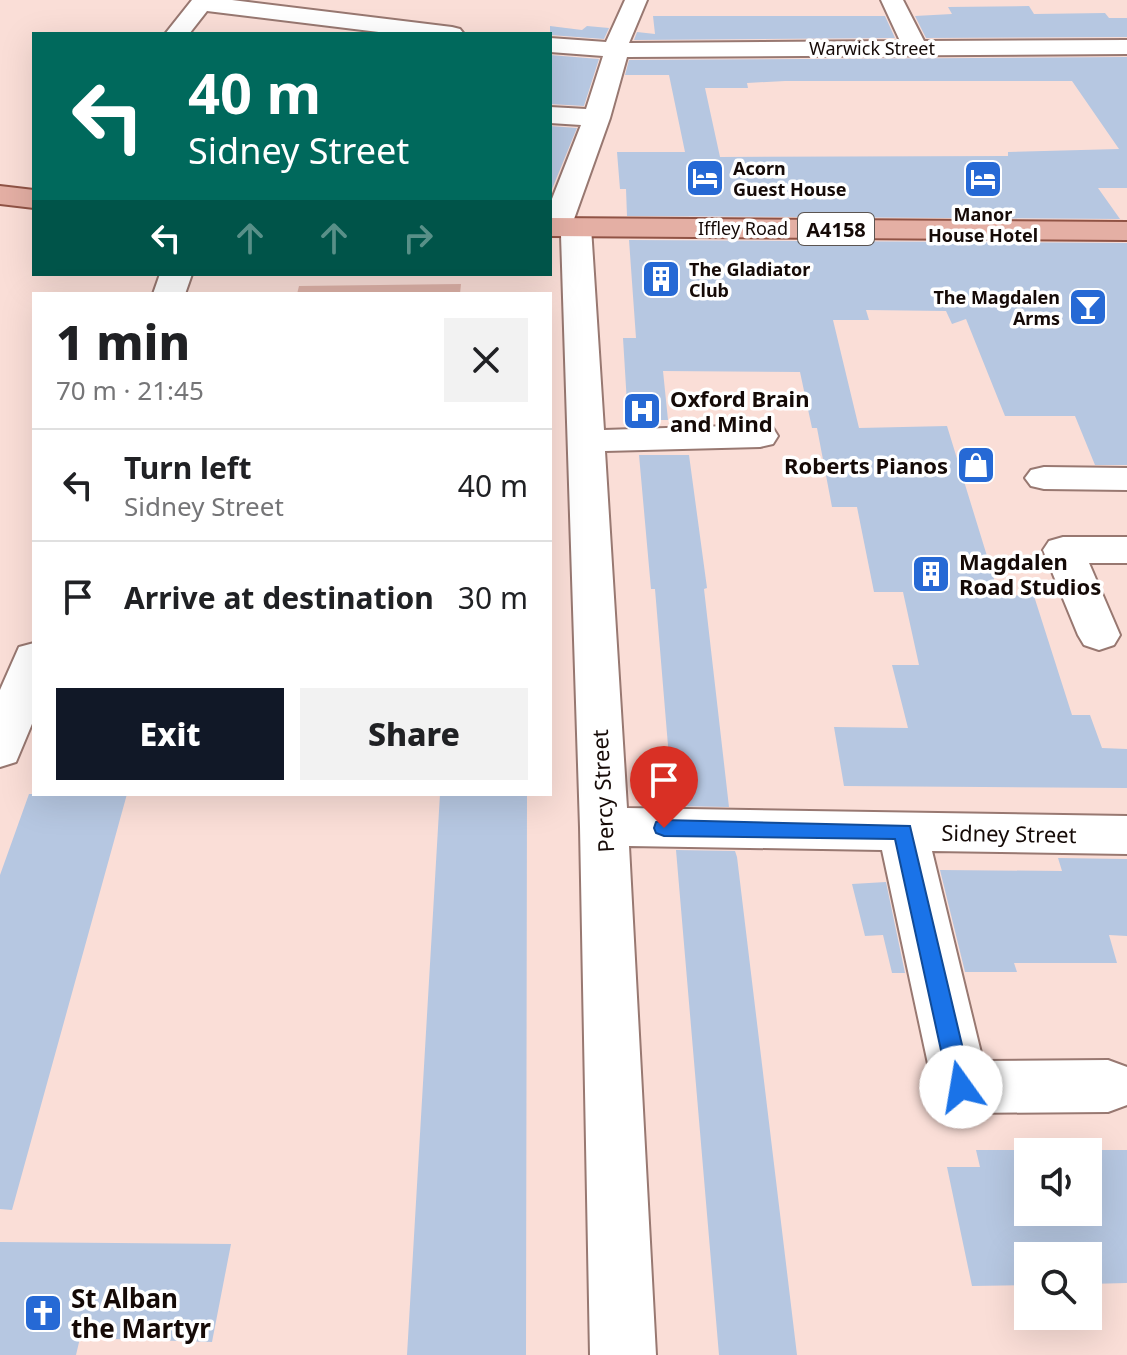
<!DOCTYPE html>
<meta charset="utf-8">
<style>
:root{--surface:#fff;--page:#f2f2f2;--text:#202124;--muted:#757577;--line:#e0e0e0;--accent:#111827}
body{margin:0;font-family:"Noto Sans",sans-serif;background:var(--page);color:var(--text);height:100vh;display:flex;flex-direction:column;font-size:30px;white-space:nowrap}
*{box-sizing:border-box;margin:0}
p{font-size:26px;color:var(--muted)}
.icon{flex:none;width:44px;height:44px;fill:none;stroke:currentColor;stroke-width:2;stroke-linecap:round;stroke-linejoin:round}
.map{position:relative;flex:1;overflow:hidden}
.panel{position:absolute;left:32px;top:292px;width:520px;height:504px;display:flex;flex-direction:column;background:var(--surface);border-radius:0px;box-shadow:0 8px 32px #0002}
.panel>*{flex:none}
.guide{position:absolute;left:32px;top:32px;width:520px;height:244px;border-radius:0px;box-shadow:0 8px 32px #0002;background:#00695c;color:#fff;overflow:hidden}
.buttons{position:absolute;left:1014px;top:1138px;display:grid;gap:16px}
.buttons a{display:grid;place-items:center;width:88px;height:88px;border-radius:0px;background:var(--surface);box-shadow:0 8px 32px #0002;font-size:40px}
.pin{position:absolute;display:grid;place-items:center;width:68px;height:68px;color:#fff;margin:-82px -34px;border-radius:50% 50% 50% 0;rotate:-45deg;box-shadow:0 0 8px #0007}
.pin .icon{rotate:45deg}
.me{position:absolute;width:88px;margin:-44px;rotate:347deg;stroke-linejoin:round;filter:drop-shadow(0 0 6px #0008)}
.turn{display:flex;align-items:center;gap:28px;height:168px;padding:0 24px;font-size:36px}
.turn .icon{width:104px;height:104px;stroke-width:2.5}
.turn b{display:block;font-size:56px;line-height:68px}
.lanes{display:flex;align-items:center;height:76px;padding:0 24px;background:#0003;justify-content:center;gap:40px;direction:ltr}
.lanes .off{opacity:.35}
.round{display:grid;place-items:center;flex:none;width:84px;height:84px;border-radius:0px;background:var(--page)}
.overview{display:flex;align-items:center;justify-content:space-between;height:136px;padding:0 24px}
h1{font-size:48px;font-weight:800;line-height:60px}
.cta{display:flex;gap:16px;margin-top:auto;padding:16px 24px}
.cta a{flex:1;height:92px;border-radius:0px;background:var(--accent);color:#fff;font-size:32px;font-weight:800;line-height:92px;text-align:center}
.cta a+a{background:var(--page);color:var(--text)}
ul{padding:0;list-style:none}
li{display:flex;align-items:center;gap:24px;height:112px;padding:0 24px;border-top:2px solid var(--line)}
li div{flex:1}
li b{display:block;font-size:30px}
li em{font-style:normal}
.map>svg:first-child{display:block}
</style>
<div class="map">
<svg width="1127" height="1355" viewBox="0 0 1127 1355">
<rect width="100%" height="100%" fill="#faded7"/>
<!-- green -->
<path fill="#deb2a8" d="M461 284 460 294H297L299 286Z"/>
<!-- building -->
<path fill="#b6c7e1" fill-rule="evenodd" d="M1029 6 1034 14 1105 13 1109 18H1127V37L926 38 915 16 952 14 948 7Z
M653 16H885L895 38 634 40 637 32 655 34Z
M550 26 582 30 587 26 609 28 604 39 550 35Z
M550 55 599 59 584 106 550 104Z
M1127 57V188H1098L1120 219 627 216 626 189H620L617 152H685L669 75H625L629 60ZM785 81H1072L1119 149 1008 152V156L720 157 705 88H748L747 83Z
M550 126 577 128 552 189H550Z
M629 240 1127 243V465H1095L1075 416H1005L966 319 952 324 946 311 866 310 869 320H833L859 428 947 426 999 595 1034 596 1072 715H1090L1102 748 1127 749V788L844 786 834 727 908 728 892 665H919L903 592H874L857 507H832L817 428H812L800 372 663 371 668 420H628L623 338H636Z
M639 455H689L707 588 704 589 729 807 673 806 655 589H651Z
M29 794H127L12 1210 0 1209V875Z
M440 794H527L526 1355H407Z
M676 850 735 851 737 857 797 1355H719Z
M1058 858 1127 859V936L1109 935 1117 963H1014L1017 972H965L940 870 1062 871Z
M886 882 905 973H892L883 935 865 936 852 884Z
M976 1150H1127V1283L1088 1284V1256H1028V1285L972 1286 947 1167H980ZM1028 1152H1088V1212H1028Z
M0 1242 231 1244 212 1342 80 1338 76 1355H0Z"/>
<g fill="none" stroke-linecap="round" stroke-linejoin="round">
<defs>
<path id="minor" d="M192 0H232L452 27 460 29 464 34H395L207 11 189 34H165Z
M625 0H647L629 43 900 41 881 0H903L924 41 1127 40V54L627 57 610 118 574 219 587 221 591 227 604 430 760 425 773 428 778 436 773 444 760 447 605 451 627 808 1127 816V854L932 851 983 1061 1108 1060 1127 1067V1105L1108 1112 961 1113 941 1105 933 1087 882 850 629 846 656 1355H590L580 827 561 235 550 234V204L581 125 550 123V107L586 109 603 56 550 52V38L606 42Z
M160 274H192L185 294H153Z
M1044 467 1127 468V490L1044 489 1031 486 1025 478 1031 470Z
M1063 537H1127V563H1089L1120 635 1114 645 1099 650 1084 645 1078 635 1043 550 1049 541Z
M34 643V719L16 762 0 767V690L19 647Z"/>
<path id="major" d="M0 186 34 190V208L0 204Z
M550 218 1127 222V240L550 236Z"/>
</defs>
<!-- minor casing -->
<use href="#minor" stroke="#987871" stroke-width="4"/>
<!-- major casing -->
<use href="#major" stroke="#905345" stroke-width="4"/>
<!-- minor -->
<use href="#minor" fill="#fff" fill-rule="evenodd"/>
<!-- major -->
<use href="#major" fill="#e4afa4" fill-rule="evenodd"/>
</g>
<!-- route -->
<path fill="#1a73e8" stroke="#114b97" stroke-width="2" d="M664 820 910 826 972 1087 969 1095 961 1098 952 1095 949 1087 895 839 664 836 656 833 654 828 656 822Z"/>
<!-- icons -->
<defs>
<symbol id="hotel-square" viewBox="-11 -11 22 22"><rect x="-9" y="-9" width="18" height="18" rx="4" fill="#2669d5" stroke="#fff"/><path d="M-6-4.5h1.5V1H6V5H4.5V3h-9V5H-6ZM-4 0a1.8 1.8 0 1 1 3.6 0ZM.5 0V-2.5h3Q6-2.5 6 0Z" fill="#fff"/></symbol>
<symbol id="building-square" viewBox="-11 -11 22 22"><rect x="-9" y="-9" width="18" height="18" rx="4" fill="#2669d5" stroke="#fff"/><path d="M-4-6H4V6H1V3H-1V6H-4ZM-2.5-4.3h1.7v1.8h-1.7ZM.8-4.3h1.7v1.8H.8ZM-2.5-1h1.7V.8h-1.7ZM.8-1h1.7V.8H.8Z" fill="#fff"/></symbol>
<symbol id="bar-square" viewBox="-11 -11 22 22"><rect x="-9" y="-9" width="18" height="18" rx="4" fill="#2669d5" stroke="#fff"/><path d="M-6-5H6L.8 .8V4.5H3.5V6h-7V4.5H-.8V.8Z" fill="#fff"/></symbol>
<symbol id="hospital-square" viewBox="-11 -11 22 22"><rect x="-9" y="-9" width="18" height="18" rx="4" fill="#2669d5" stroke="#fff"/><path d="M-5-5h3v3.5h4V-5h3V5h-3V1.5h-4V5h-3Z" fill="#fff"/></symbol>
<symbol id="shop-square" viewBox="-11 -11 22 22"><rect x="-9" y="-9" width="18" height="18" rx="4" fill="#2669d5" stroke="#fff"/><path d="M-5-2.5h2.3a2.7 3.5 0 0 1 5.4 0H5L5.5 6h-11ZM-1.5-2.5h3a1.5 2.3 0 0 0-3 0Z" fill="#fff"/></symbol>
<symbol id="church-square" viewBox="-11 -11 22 22"><rect x="-9" y="-9" width="18" height="18" rx="4" fill="#2669d5" stroke="#fff"/><path d="M-1.2-6h2.4v3.5h3.3v2.4h-3.3V6h-2.4V-.1h-3.3v-2.4h3.3Z" fill="#fff"/></symbol>
</defs>
<g fill-rule="evenodd">
<use href="#hotel-square" x="683" y="156" width="44" height="44"/>
<use href="#hotel-square" x="961" y="157" width="44" height="44"/>
<use href="#building-square" x="639" y="257" width="44" height="44"/>
<use href="#bar-square" x="1066" y="285" width="44" height="44"/>
<use href="#hospital-square" x="620" y="389" width="44" height="44"/>
<use href="#shop-square" x="954" y="443" width="44" height="44"/>
<use href="#building-square" x="909" y="552" width="44" height="44"/>
<use href="#church-square" x="21" y="1291" width="44" height="44"/>
</g>
<g text-anchor="middle" dominant-baseline="central" stroke-width="7" stroke-linejoin="round" paint-order="stroke">
<!-- far-street labels -->
<g font-size="18" fill="#150a07" stroke="#fff">
<text x="872" y="48">Warwick Street</text>
<text x="743" y="228">Iffley Road</text>
</g>
<!-- far-poi labels -->
<g font-size="18" font-weight="bold" fill="#150a07" stroke="#fff" text-anchor="start">
<text x="733" y="168">Acorn<tspan x="733" dy="21">Guest House</tspan></text>
<text x="983" y="214" text-anchor="middle">Manor<tspan x="983" dy="21">House Hotel</tspan></text>
<text x="689" y="269">The Gladiator<tspan x="689" dy="21">Club</tspan></text>
<text x="1060" y="297" text-anchor="end">The Magdalen<tspan x="1060" dy="21">Arms</tspan></text>
</g>
<!-- shield labels -->
<rect fill="#fff" stroke="#5b5451" stroke-width="2" x="798" y="213" width="76" height="32" rx="6"/>
<g font-size="20" font-weight="bold" fill="#150a07">
<text x="836" y="229">A4158</text>
</g>
<!-- poi labels -->
<g font-size="22" font-weight="bold" fill="#150a07" stroke="#fff" text-anchor="start">
<text x="670" y="398">Oxford Brain<tspan x="670" dy="25">and Mind</tspan></text>
<text x="948" y="465" text-anchor="end">Roberts Pianos</text>
<text x="959" y="561">Magdalen<tspan x="959" dy="25">Road Studios</tspan></text>
</g>
<!-- street labels -->
<g font-size="22" fill="#150a07" stroke="#fff">
<text transform="translate(602 791) rotate(-93)">Percy Street</text>
<text transform="translate(1009 833) rotate(1)">Sidney Street</text>
</g>
<!-- near-poi labels -->
<g font-size="26" font-weight="bold" fill="#150a07" stroke="#fff" text-anchor="start">
<text x="71" y="1298">St Alban<tspan x="71" dy="30">the Martyr</tspan></text>
</g>
</g>
</svg>
<div class="buttons">
<a><svg class="icon" aria-label="sound" viewBox="0 0 24 24"><path d="M4 9h4l5-4v14l-5-4H4zM17 9q2 3 0 6"/></svg></a>
<a><svg class="icon" aria-label="search" viewBox="0 0 24 24"><circle cx="10" cy="10" r="6"/><path d="M15 15l6 6"/></svg></a>
</div>
<div class="pin" style="left:664px;top:828px;background:#d93025"><svg class="icon" aria-label="arrive" viewBox="0 0 24 24"><path d="M6 21V4h12l-3 4 3 4H6"/></svg></div>
<svg class="me" style="left:961px;top:1087px" viewBox="-20 -20 40 40"><circle r="19" fill="#fff"/><path d="M0-13L10 11 0 6-10 11z" fill="#1a73e8"/></svg>
<div class="guide">
<div class="turn"><svg class="icon" aria-label="left" viewBox="0 0 24 24"><path d="M17 20v-9H6M10 6l-5 5 5 5"/></svg><div><b>40 m</b>Sidney Street</div></div>
<div class="lanes"><svg class="icon" aria-label="left" viewBox="0 0 24 24"><path d="M17 20v-9H6M10 6l-5 5 5 5"/></svg><svg class="icon off" aria-label="ahead" viewBox="0 0 24 24"><path d="M12 20V5M6 11l6-6 6 6"/></svg><svg class="icon off" aria-label="ahead" viewBox="0 0 24 24"><path d="M12 20V5M6 11l6-6 6 6"/></svg><svg class="icon off" aria-label="right" viewBox="0 0 24 24"><path d="M7 20v-9h11M14 6l5 5-5 5"/></svg></div>
</div>
<section class="panel">
<div class="overview"><div><h1>1 min</h1><p>70 m · 21:45</p></div><a class="round"><svg class="icon" aria-label="close" viewBox="0 0 24 24"><path d="M6 6l12 12M18 6L6 18"/></svg></a></div>
<ul>
<li><svg class="icon" aria-label="left" viewBox="0 0 24 24"><path d="M17 20v-9H6M10 6l-5 5 5 5"/></svg><div><b>Turn left</b><p>Sidney Street</p></div><em>40 m</em></li>
<li><svg class="icon" aria-label="arrive" viewBox="0 0 24 24"><path d="M6 21V4h12l-3 4 3 4H6"/></svg><div><b>Arrive at destination</b></div><em>30 m</em></li>
</ul>
<div class="cta"><a>Exit</a><a>Share</a></div>
</section>
</div>
